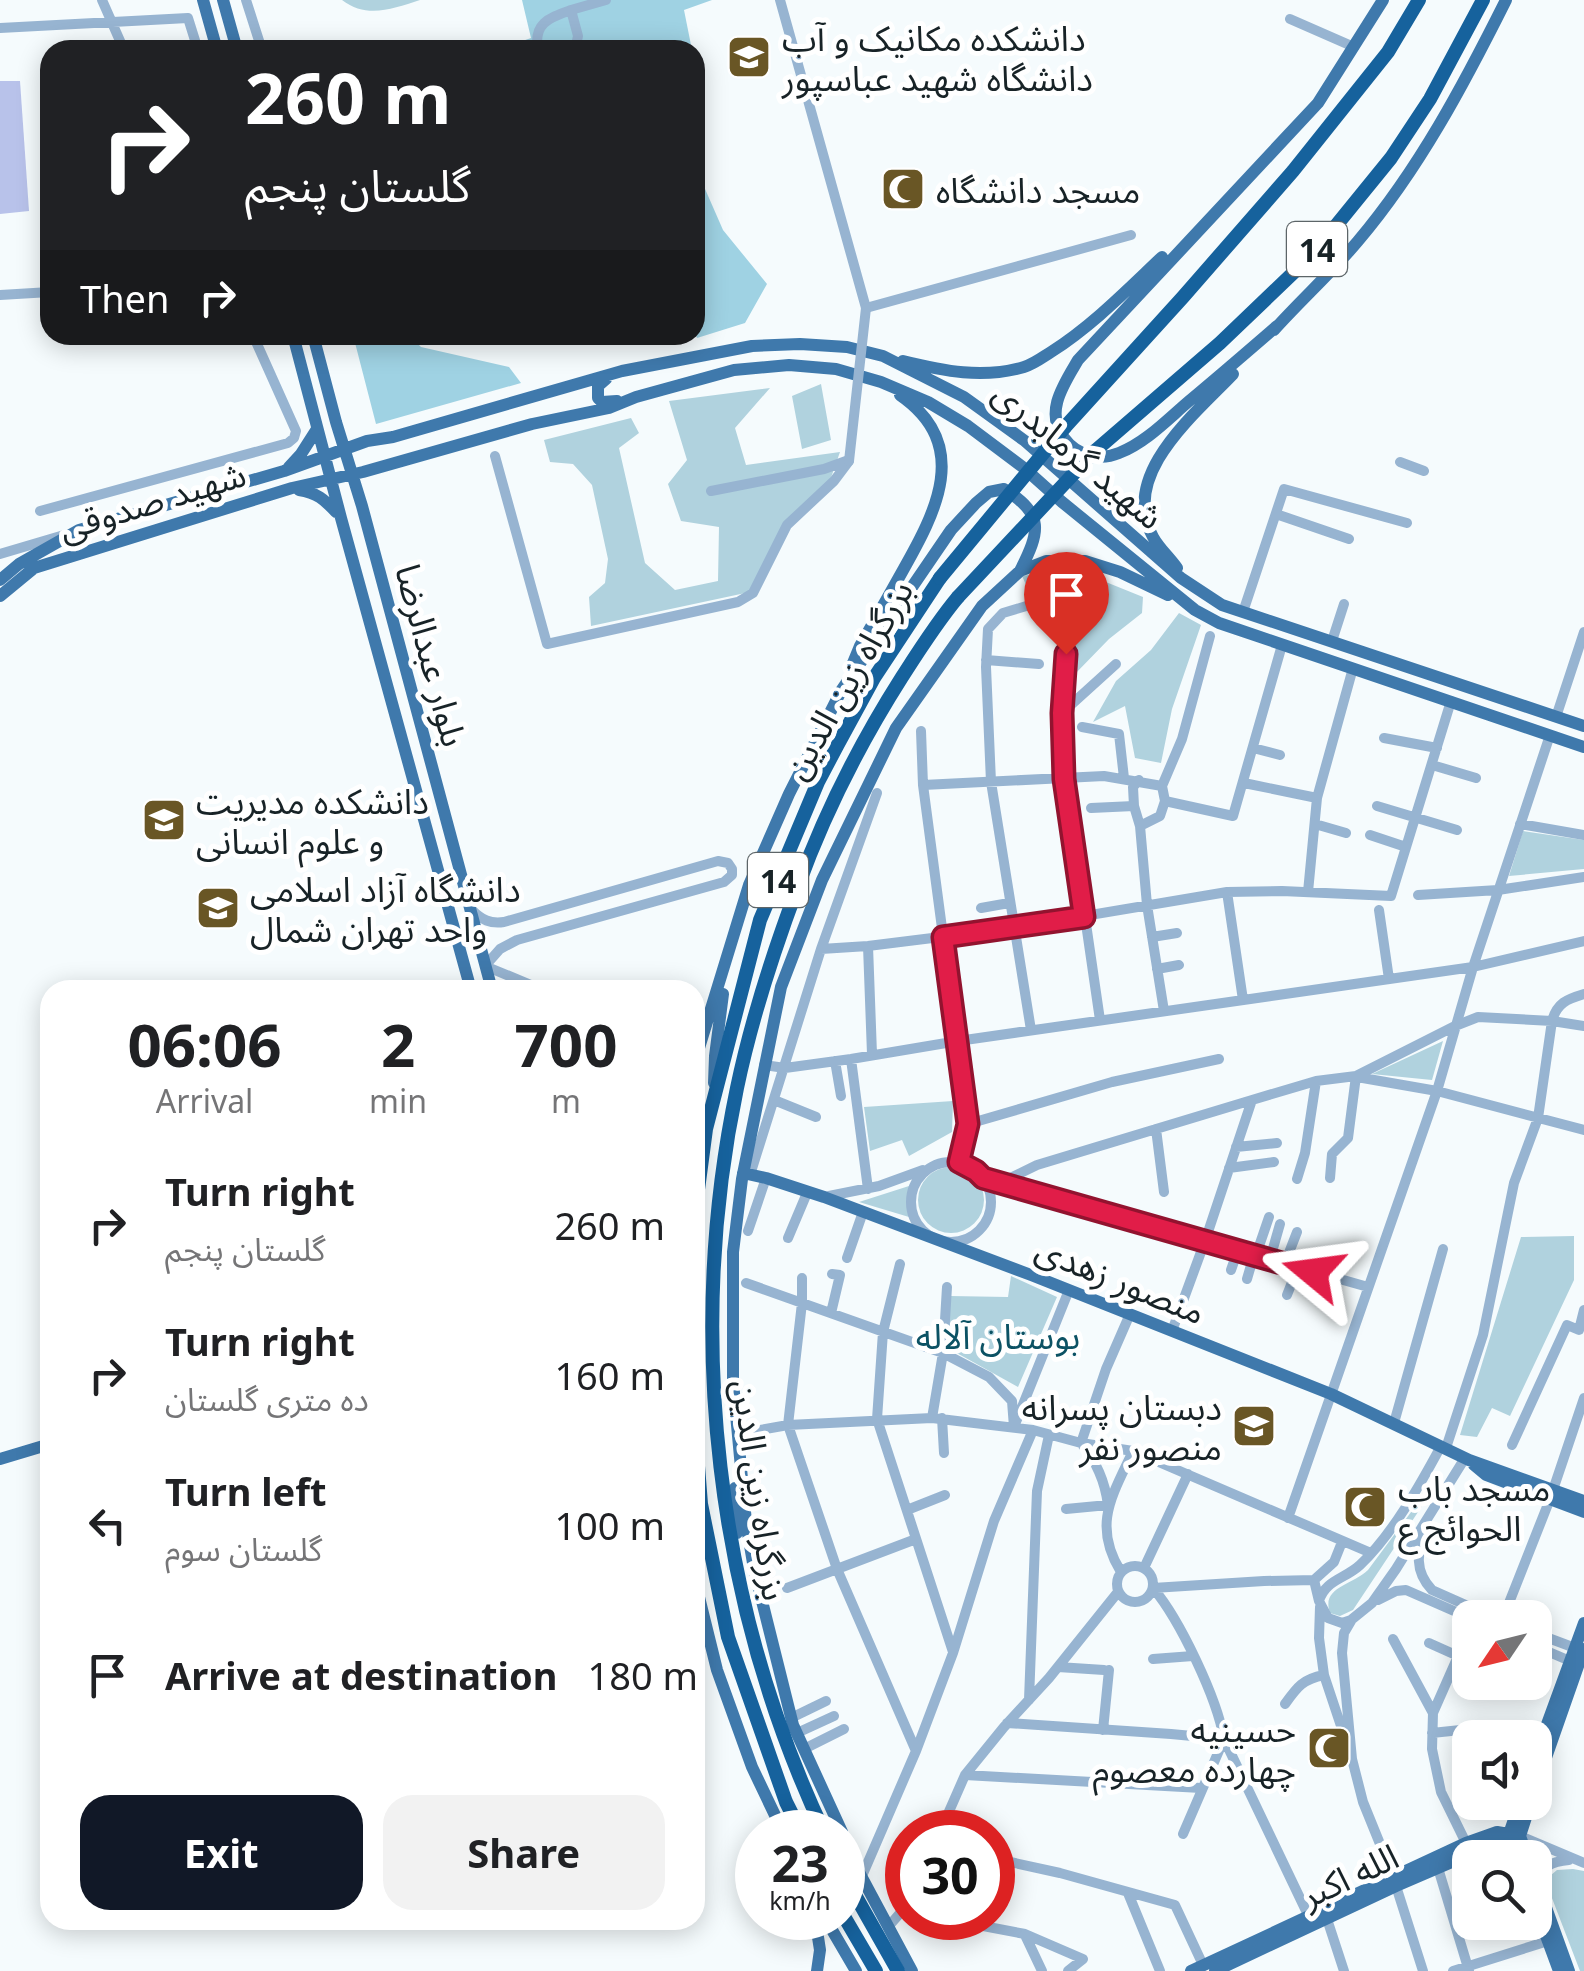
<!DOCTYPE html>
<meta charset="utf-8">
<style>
:root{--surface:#fff;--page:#f2f2f2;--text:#202124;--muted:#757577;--accent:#111827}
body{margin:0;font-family:"Noto Sans","Noto Sans Arabic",sans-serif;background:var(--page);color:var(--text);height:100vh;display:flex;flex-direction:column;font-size:38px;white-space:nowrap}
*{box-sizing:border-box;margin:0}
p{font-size:32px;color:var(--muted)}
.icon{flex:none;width:55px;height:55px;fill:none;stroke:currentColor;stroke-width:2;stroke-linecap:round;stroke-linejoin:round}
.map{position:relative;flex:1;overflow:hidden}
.drawer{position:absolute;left:40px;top:980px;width:665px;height:950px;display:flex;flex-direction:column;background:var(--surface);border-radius:30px;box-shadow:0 5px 25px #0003}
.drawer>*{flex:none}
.guide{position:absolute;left:40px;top:40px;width:665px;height:305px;border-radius:30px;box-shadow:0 5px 25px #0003;background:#202124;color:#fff;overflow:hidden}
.needle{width:65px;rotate:235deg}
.controls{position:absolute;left:1452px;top:1600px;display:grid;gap:20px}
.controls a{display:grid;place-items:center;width:100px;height:100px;border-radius:20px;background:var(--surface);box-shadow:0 5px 25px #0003;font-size:50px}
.speed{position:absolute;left:735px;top:1810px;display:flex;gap:20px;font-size:50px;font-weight:700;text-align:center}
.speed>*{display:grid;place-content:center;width:130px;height:130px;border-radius:50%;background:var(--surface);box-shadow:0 5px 25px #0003;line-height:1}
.speed small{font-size:25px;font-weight:400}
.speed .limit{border:15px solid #d22;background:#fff;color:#111}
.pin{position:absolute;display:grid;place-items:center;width:85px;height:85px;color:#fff;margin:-102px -42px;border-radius:50% 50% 50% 0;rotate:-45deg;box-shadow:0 0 10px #0007}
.pin .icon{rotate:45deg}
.me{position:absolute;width:110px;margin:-55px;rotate:286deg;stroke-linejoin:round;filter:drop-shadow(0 0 8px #0008)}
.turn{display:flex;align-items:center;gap:35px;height:210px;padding:0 40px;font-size:45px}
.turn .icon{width:130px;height:130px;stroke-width:2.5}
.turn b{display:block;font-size:70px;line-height:85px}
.then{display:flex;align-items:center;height:95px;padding:0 40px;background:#0003;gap:20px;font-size:38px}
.eta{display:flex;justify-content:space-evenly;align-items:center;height:170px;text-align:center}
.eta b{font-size:60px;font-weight:700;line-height:70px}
.button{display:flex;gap:20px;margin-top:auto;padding:20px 40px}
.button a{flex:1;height:115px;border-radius:30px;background:var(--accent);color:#fff;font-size:40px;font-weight:700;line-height:115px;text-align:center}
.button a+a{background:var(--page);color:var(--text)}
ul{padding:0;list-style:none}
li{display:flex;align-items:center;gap:30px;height:150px;padding:0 40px}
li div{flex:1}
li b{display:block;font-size:38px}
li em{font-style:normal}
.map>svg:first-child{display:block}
</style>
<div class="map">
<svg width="1584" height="1971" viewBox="0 0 1584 1971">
<rect width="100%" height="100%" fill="#f5fbfd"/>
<!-- green -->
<path fill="#b0d2de" d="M342 0H420C392 9 367 19 342 0Z
M821 384 831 440 802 449 792 396Z
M770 388 735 428 746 465 840 452 827 489 787 525 750 592 591 626 589 597 605 583 608 559 592 485 573 464 550 462 544 440 631 418 639 433 619 448 645 563 675 590 718 581 719 527 681 521 668 484 687 460 669 401Z
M1056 571 1091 576 1143 597 1142 613 1109 639 1074 675 1072 622 1057 603 1028 589 1022 576Z
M1179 613 1201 625 1172 709 1161 763 1135 758 1125 706 1093 722 1116 681 1151 650Z
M1523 831 1584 840V869L1509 876Z
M1443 1041 1432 1080 1372 1074Z
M953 1101 952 1132 909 1156 902 1140 870 1151 864 1107Z
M918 1200a33 33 0 1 1 66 0a33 33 0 1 1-66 0Z
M909 1186V1217L859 1202Z
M1574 1236V1280L1510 1416 1492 1408 1477 1437 1460 1435 1521 1237Z
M1011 1276 1057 1297 1018 1387 946 1347 950 1296 1008 1297Z
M1420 1500 1424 1503 1353 1610 1340 1616 1330 1613C1321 1587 1351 1586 1368 1570Z
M1573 1869 1584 1871V1971H1580L1545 1880 1557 1870Z"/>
<!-- forest -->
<path fill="#9fd2e3" d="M522 0H712L684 10 692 50H496L531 38Z
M695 166 723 230 767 284 745 323 697 338 695 333Z
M353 335H409L421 347 509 367 521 383 376 424Z"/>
<!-- water -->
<path fill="#b8c2ea" d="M0 81H20L29 211 0 214Z"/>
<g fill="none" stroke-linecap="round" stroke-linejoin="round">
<!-- minor -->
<path stroke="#97b4d1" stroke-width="10" d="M102 0 124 50
M246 0 262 50
M780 0 866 308 1131 235
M1290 19 1354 47
M0 28 188 18 198 50
M538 50C533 23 549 18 571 10
M575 50 578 36 571 10 606 0
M0 295 50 292
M495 456 547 644 738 602 753 593 787 525 834 481 849 461
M1400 462 1424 471
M711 491 824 469 846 461
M40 511 288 443 294 438 296 431 253 335
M1276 514 1349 539
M0 554 64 535
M1243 612 1284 489 1407 523
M1332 641 1344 604
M1066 654 1062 713 1065 779 1100 1020
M986 660 1039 664
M1063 712 1116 664
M1556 717 1584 632
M1082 727 1119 734 1124 778
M921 731 923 785 968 1124 959 1163
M1384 738 1437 748
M1253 748 1280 755
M1432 765 1476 778
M1139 780 1133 787 1134 806 1140 826 1147 905 1164 1011
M1244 783 1317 798
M923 785 1104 776 1162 786 1165 801 1160 816 1140 826
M1162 786 1182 739 1210 636
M1165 801 1233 816 1282 645
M1377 806 1457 830
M1091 808 1134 806
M1315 824 1346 833
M1520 824 1584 835
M1370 835 1406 847
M1227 892 1243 1000
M1308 892 1317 798 1353 668
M1418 895 1498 890 1584 877
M981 908 1009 903
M472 910C482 920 490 924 504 922L718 861 728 863 732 869V875L724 882 517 940 500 949 485 966 543 990
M1379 910 1389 979
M1152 937 1177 933
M868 946 872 1054
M821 949 868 946 1013 928 1227 892 1282 891 1391 896 1451 701
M1157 969 1179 965
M1031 1030 991 782 986 667 988 629 1003 613 1043 601
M851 1059 868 1189
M835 1061 841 1096
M764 1065 785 1068 851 1059 958 1041 1473 967 1584 941
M1357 1077 1437 1091 1584 1130
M774 1100 816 1117
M968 1124 1112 1082 1219 1059
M1156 1129 1164 1192
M1236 1147 1277 1143
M911 1202a40 40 0 1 1 80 0a40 40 0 1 1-80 0Z
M1229 1168 1274 1162
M750 1175 821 949 877 793
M983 1178 1368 1287
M1330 1178 1332 1154 1348 1138 1356 1076
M1297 1179 1305 1153 1316 1081
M1000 1183 1037 1165 1252 1100 1316 1081 1356 1076 1455 1026 1478 1017 1552 1021 1584 1026
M824 1197 879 1186 923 1170
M748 1231 766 1178
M788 1238 807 1193
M1256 1255 1269 1217
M847 1258 863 1212
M1270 1259 1280 1224
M1285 1263 1297 1232
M900 1264 883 1332 877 1419 953 1652
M1231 1270 1238 1250
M802 1278V1303L788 1425 837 1569 916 1751
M1247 1279 1254 1255
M746 1283 943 1353 989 1377 1012 1401 1014 1427
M1287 1295 1298 1267
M831 1313 840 1275 832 1274
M1172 1331 1205 1241 1252 1100
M932 1418 943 1353 947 1287
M942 1418 944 1453
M1016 1422 1069 1290
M1394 1423 1443 1249
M737 1434 788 1425 932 1418 1033 1430 1081 1443 1133 1451 1371 1553
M1512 1445 1567 1325 1579 1330 1584 1310
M1441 1446C1420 1485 1392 1535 1360 1565 1345 1579 1325 1580 1319 1601L1328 1618 1342 1623 1351 1620 1372 1603 1396 1569 1465 1458
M1446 1448 1483 1335 1514 1183 1538 1118 1552 1021C1557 1003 1567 999 1584 994
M1553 1490 1584 1398
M1066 1509 1108 1505C1105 1481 1097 1462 1081 1443L1106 1369 1130 1314
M907 1510 945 1495
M1288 1518 1437 1091 1473 967 1550 735
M1426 1529C1417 1552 1414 1571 1432 1590L1495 1618
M1117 1584a18 18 0 1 1 36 0a18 18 0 1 1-36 0Z
M1144 1568 1188 1474
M1121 1572C1092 1525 1112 1496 1133 1451
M1314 1580 1334 1562 1342 1542
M787 1588 916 1539
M1153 1588C1180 1620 1217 1698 1224 1739L1309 1917
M1153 1588 1264 1581 1314 1580 1319 1601
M1378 1600 1396 1591 1406 1590 1470 1618
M1320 1607 1319 1638 1324 1675 1346 1741
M1503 1618 1550 1499
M1351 1621 1344 1633 1342 1653 1352 1759 1363 1802 1393 1876
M1535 1633 1575 1648
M1393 1639 1433 1713
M1429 1643 1458 1656
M1535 1646 1570 1661
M1153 1659 1193 1656
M1058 1667 1104 1670
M1029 1700 1037 1491 1049 1435
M1285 1704C1297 1687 1303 1679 1324 1675
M791 1718 826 1701
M1007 1723 1171 1734 1224 1739
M1103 1730 1109 1670
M1521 1732 1541 1738
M797 1733 834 1716
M1432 1733 1470 1729
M804 1749 844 1729
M965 1775 1201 1788
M940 1832 965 1775 1004 1727 1049 1678 1118 1592
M1183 1834 1224 1739
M1520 1836 1584 1863
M1466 1843 1441 1792 1432 1749 1433 1713 1470 1629
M992 1858 1060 1873 1175 1905 1203 1965
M1438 1868 1469 1971
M862 1876 916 1751 953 1653 994 1521 1033 1430
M1537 1882C1540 1866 1555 1861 1569 1860
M1396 1886 1423 1971
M1128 1893 1160 1971
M941 1918 1025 1934 1083 1959 1068 1971
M1327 1919 1344 1971
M888 1927 908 1904
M1025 1935 1042 1971
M1453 1971 1548 1941"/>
<!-- major -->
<path stroke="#3f79ac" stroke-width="12" d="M203 0 217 50
M223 0 237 50
M1277 326C1247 352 1218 377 1188 402 1167 420 1145 443 1119 453 1100 461 1077 456 1064 438 1044 412 1064 384 1078 360L1318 103 1383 0
M1274 330C1301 300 1332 272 1358 241 1419 169 1464 84 1506 0
M293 335 341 518 471 990
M313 335 336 422 362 506 492 990
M903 361C943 371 983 379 1024 367 1034 364 1043 357 1051 352 1092 326 1127 290 1162 257
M606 379 598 386V398L602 402 617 401
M289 467 301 454 317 429
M299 490C317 493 324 499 336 512
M1177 568C1170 558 1159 548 1153 537 1119 475 1194 415 1233 374
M0 580 19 564 79 530 284 471 367 441 393 437 622 371 752 346 800 344 847 347 883 356 964 397 1025 441 1181 578 1222 605 1584 726
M0 596 34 568 292 488 363 472 532 424 609 408 636 397 734 370 789 365 836 369 881 382 928 402 968 426 1024 468 1062 502 1195 610 1219 623 1584 747
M853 663 860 646C874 622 888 597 902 572 936 512 972 445 900 395
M695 1061 749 885 789 794 841 691 951 530 976 503 989 492 1004 489C1045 515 1040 531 1020 571
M714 1083 715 1056 723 994
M743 1173 766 1178 824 1197 1031 1275 1331 1394 1469 1460 1584 1501
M0 1459 50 1444
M1474 1465 1486 1475 1584 1512
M735 1488 737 1533
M695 1581 717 1670 752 1767 783 1832
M1535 1757 1584 1623
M1535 1789 1584 1649
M842 1832 793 1725 754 1569 746 1522 733 1382V1252L742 1179 781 987 822 880 896 728 982 606 1020 571 1046 561H1085L1120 572 1168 595
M1509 1834 1520 1802
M1509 1834 1516 1858
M842 1835 852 1859 912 1971
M1520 1836 1531 1802
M1520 1836 1528 1858
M1535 1877 1569 1971
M1535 1906 1559 1971
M815 1918 820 1950 817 1971
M825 1918 856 1971
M1191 1971 1466 1843 1497 1832 1520 1836
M1215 1971 1396 1886 1503 1840 1509 1834"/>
<!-- highway -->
<path stroke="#16629d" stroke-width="14" d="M1065 427 1183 297 1293 171 1388 52 1419 0
M1095 451 1220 343 1313 254 1391 158 1430 99 1483 0
M695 1212 706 1129 760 920 818 782 837 746 874 678 940 578
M695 1428 701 1504 728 1637 786 1802 801 1832
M824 1832C716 1603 685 1336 737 1088 751 1021 774 950 798 886 825 812 860 743 902 677 920 649 937 622 958 597
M842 1913 876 1971"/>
<!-- minor-bridge -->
<path stroke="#97b4d1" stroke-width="10" d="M849 461 866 308"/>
<!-- highway-bridge -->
<path stroke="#16629d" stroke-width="14" d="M940 578 1065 427
M958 597 1095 451
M842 1872 898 1971"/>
</g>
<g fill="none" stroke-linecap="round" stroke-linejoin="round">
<defs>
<path id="route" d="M1066 654 1062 713 1064 779 1084 917 943 937 968 1124 959 1162 976 1171 983 1178 1313 1272"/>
</defs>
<!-- route casing -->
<use href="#route" stroke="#92132f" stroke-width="25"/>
<!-- route -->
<use href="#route" stroke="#e11d48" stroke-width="18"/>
</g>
<!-- icons -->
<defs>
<symbol id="university-square" viewBox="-11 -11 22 22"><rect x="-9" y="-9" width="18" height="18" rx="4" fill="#695625" stroke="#fff"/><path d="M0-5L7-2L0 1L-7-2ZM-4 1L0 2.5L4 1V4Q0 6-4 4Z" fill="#fff"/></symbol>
<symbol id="mosque-square" viewBox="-11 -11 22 22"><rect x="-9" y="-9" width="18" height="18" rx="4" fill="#695625" stroke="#fff"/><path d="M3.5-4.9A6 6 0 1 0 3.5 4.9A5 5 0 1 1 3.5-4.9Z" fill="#fff"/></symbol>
<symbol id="school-square" viewBox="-11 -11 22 22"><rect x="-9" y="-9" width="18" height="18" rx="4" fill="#695625" stroke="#fff"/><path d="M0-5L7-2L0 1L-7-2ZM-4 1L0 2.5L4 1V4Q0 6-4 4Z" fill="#fff"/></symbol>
</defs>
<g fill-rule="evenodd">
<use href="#university-square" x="724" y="32" width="50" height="50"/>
<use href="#mosque-square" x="878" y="164" width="50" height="50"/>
<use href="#university-square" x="139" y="795" width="50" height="50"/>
<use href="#university-square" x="193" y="883" width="50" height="50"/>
<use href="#school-square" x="1229" y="1401" width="50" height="50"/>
<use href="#mosque-square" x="1340" y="1482" width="50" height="50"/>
<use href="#mosque-square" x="1304" y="1723" width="50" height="50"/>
</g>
<g text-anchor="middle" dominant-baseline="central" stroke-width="10" stroke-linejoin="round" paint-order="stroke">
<!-- shield labels -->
<g fill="#fff" stroke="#5d6568" stroke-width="2.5">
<rect x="1287" y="222" width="60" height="54" rx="8"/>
<rect x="748" y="853" width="60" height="54" rx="8"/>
</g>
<g font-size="32" font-weight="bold" fill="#182327">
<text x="1317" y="249">14</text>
<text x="778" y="880">14</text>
</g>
<!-- poi labels -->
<g font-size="35" fill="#182327" stroke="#fff" text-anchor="start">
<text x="782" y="37">دانشکده مکانیک و آب<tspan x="782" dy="40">دانشگاه شهید عباسپور</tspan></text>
<text x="936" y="189">مسجد دانشگاه</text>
<text x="196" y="800">دانشکده مدیریت<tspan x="196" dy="40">و علوم انسانی</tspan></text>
<text x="250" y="888">دانشگاه آزاد اسلامی<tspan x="250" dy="40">واحد تهران شمال</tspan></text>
<text x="1222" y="1406" text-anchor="end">دبستان پسرانه<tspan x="1222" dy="40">منصور نفر</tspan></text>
<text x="1398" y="1487">مسجد باب<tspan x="1398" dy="40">الحوائج ع</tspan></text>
<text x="1296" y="1728" text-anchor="end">حسینیه<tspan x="1296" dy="40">چهارده معصوم</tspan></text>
</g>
<!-- street labels -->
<g font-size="35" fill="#182327" stroke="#fff">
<text transform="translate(1079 454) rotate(40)">شهید گرمابدری</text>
<text transform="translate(152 500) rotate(-17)">شهید صدوقی</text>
<text transform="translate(432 655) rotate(75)">بلوار عبدالرضا</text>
<text transform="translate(847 679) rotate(-60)">بزرگراه زین الدین</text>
<text transform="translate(1121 1279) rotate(22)">منصور زهدی</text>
<text transform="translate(761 1490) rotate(82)">بزرگراه زین الدین</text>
<text transform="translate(1349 1875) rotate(-25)">الله اکبر</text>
</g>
<!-- park labels -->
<g font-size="35" fill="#0c5264" stroke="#fff">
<text x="998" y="1335">بوستان آلاله</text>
</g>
</g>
</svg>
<div class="controls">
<a><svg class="needle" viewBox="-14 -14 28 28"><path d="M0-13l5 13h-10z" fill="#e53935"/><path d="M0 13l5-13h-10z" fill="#757577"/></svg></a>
<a><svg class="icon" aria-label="sound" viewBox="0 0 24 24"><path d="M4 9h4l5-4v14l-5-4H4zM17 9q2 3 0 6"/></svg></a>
<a><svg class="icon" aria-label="search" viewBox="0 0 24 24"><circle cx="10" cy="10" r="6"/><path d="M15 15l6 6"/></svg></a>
</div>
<div class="speed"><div>23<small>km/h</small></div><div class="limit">30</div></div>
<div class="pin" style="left:1066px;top:654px;background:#d93025"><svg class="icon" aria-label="arrive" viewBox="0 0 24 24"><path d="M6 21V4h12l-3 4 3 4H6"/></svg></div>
<svg class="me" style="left:1313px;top:1272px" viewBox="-20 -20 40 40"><path d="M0-17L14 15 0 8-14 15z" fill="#e11d48" stroke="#fff" stroke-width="4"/></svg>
<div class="guide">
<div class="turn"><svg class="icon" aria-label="right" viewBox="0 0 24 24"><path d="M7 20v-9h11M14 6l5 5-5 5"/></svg><div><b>260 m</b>گلستان پنجم</div></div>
<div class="then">Then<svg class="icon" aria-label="right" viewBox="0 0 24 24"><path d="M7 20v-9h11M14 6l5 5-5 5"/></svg></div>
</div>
<section class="drawer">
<div class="eta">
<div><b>06:06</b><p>Arrival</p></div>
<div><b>2</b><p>min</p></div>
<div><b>700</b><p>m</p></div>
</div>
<ul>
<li><svg class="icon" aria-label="right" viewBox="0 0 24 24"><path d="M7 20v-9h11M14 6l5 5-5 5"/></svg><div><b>Turn right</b><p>گلستان پنجم</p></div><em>260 m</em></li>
<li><svg class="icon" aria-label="right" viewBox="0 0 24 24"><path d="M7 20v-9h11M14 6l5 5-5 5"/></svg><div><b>Turn right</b><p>ده متری گلستان</p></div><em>160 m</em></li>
<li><svg class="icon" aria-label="left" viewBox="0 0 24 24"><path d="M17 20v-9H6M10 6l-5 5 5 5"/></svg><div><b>Turn left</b><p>گلستان سوم</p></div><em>100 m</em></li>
<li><svg class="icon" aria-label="arrive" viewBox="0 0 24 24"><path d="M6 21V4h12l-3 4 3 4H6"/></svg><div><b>Arrive at destination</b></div><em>180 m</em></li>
</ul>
<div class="button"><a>Exit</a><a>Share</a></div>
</section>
</div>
